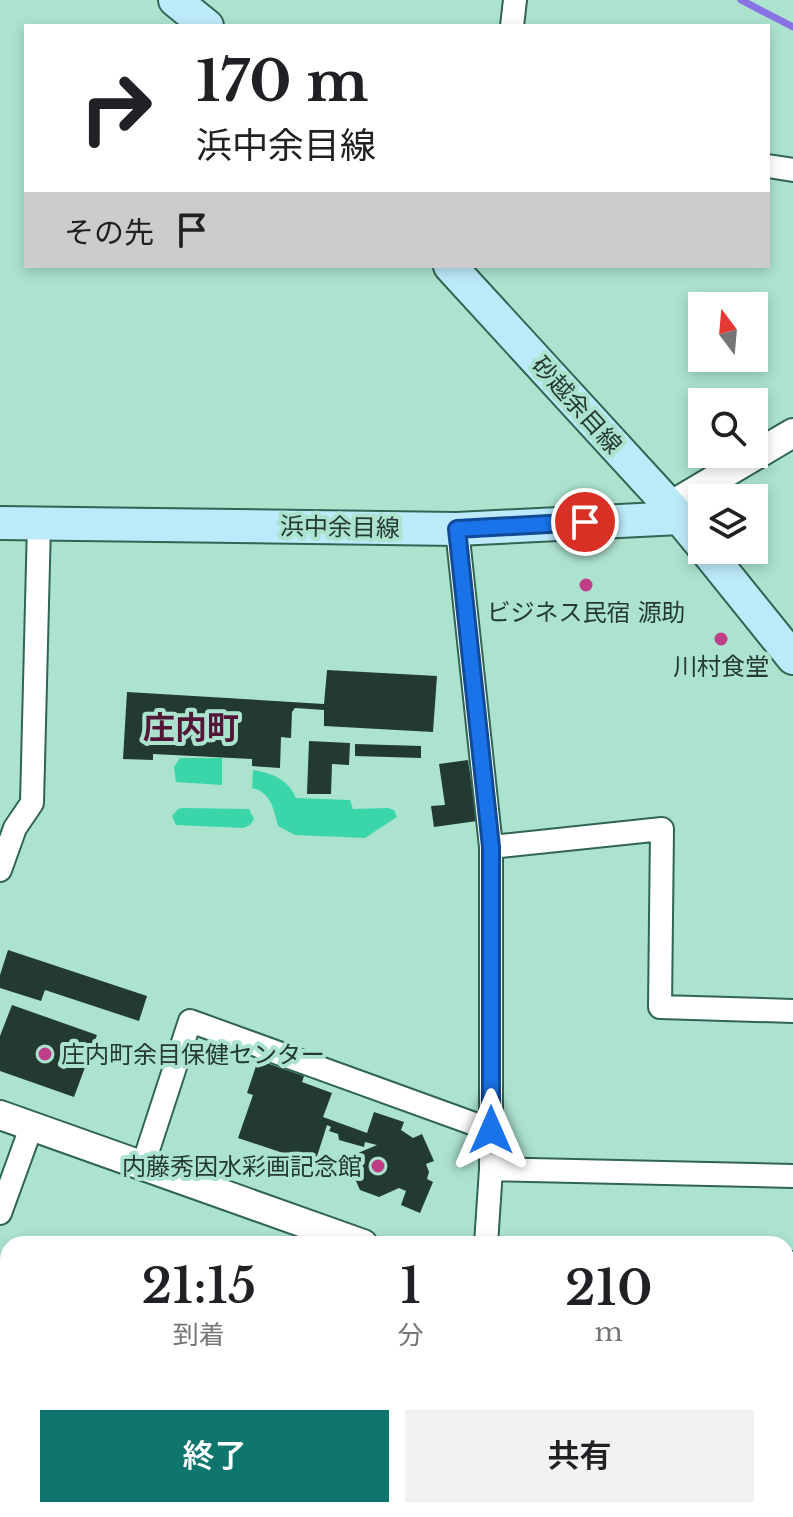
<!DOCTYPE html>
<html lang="ja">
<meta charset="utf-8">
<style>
:root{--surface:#fff;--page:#f2f2f2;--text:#202124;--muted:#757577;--accent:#0f766e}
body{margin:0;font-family:"Libre Baskerville","Noto Sans JP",serif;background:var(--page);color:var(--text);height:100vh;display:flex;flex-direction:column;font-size:30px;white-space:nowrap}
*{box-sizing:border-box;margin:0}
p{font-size:26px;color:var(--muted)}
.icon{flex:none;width:44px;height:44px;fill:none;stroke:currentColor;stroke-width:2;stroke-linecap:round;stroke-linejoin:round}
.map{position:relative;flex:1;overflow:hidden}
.drawer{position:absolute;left:0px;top:1236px;width:794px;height:282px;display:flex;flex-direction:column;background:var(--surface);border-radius:24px 24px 0 0;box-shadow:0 4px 12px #0003}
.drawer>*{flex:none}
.hud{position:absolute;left:24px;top:24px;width:746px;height:244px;border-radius:0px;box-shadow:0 4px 12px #0003;background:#fff;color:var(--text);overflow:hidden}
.needle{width:52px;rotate:344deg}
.buttons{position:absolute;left:688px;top:292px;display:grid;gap:16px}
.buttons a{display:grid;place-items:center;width:80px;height:80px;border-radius:0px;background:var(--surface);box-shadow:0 4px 12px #0003;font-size:40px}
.pin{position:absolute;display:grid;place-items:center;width:68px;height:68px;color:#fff;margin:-34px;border:4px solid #fff;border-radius:50%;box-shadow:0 2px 8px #0007}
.me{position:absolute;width:88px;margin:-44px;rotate:0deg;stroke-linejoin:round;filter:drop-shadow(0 0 6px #0008)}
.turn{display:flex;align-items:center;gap:28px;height:168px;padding:0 40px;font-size:36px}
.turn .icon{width:104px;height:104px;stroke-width:2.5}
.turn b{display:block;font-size:56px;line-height:68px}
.then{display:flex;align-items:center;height:76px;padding:0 40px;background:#0003;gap:16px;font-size:30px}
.eta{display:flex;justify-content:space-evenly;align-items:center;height:136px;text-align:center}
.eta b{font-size:48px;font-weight:600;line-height:56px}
.primary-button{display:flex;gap:16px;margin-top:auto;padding:16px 40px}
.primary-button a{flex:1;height:92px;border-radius:0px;background:var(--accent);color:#fff;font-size:32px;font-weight:600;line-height:92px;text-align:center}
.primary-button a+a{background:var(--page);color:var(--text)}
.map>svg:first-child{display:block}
</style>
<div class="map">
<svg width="793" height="1517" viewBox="0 0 793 1517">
<rect width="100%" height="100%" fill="#ace3ce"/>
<!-- green -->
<path fill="#3bd5aa" d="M180 758H222V785L176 782 174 767Z
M253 770C272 773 288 779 296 798L350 800 353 809 388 808 394 810 397 817 365 838 295 835 278 826C274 810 271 792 252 788Z
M183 808 249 809 254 819 250 825 243 828 176 825 172 816 178 809Z"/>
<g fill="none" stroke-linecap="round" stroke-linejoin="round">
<!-- stream -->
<path stroke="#8872e5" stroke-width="7" d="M741 0 793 27"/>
</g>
<!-- building -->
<path fill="#223a31" d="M327 670 437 676 433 732 324 726V710L295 708 292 712 291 738 281 737 280 768 252 766V759L153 754V760L123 759 127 692 324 704Z
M309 741 350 743 349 765 332 764 331 794H307Z
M355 744 421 746V758L355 756Z
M468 760 477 821 434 827 431 806 445 805 439 764Z
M8 950 147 996 139 1021 45 990 41 1001 0 988V975Z
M12 1005 97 1035 74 1097 0 1071V1036Z
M258 1060 304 1076 302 1082 332 1093 323 1117 367 1133 374 1112 404 1122 401 1130 413 1138 422 1134 434 1161 426 1164 429 1172 427 1179 433 1182 420 1213 401 1205 406 1191 399 1188 379 1197 360 1190 352 1172 358 1153 377 1145 365 1142 364 1147 339 1140 338 1134 329 1131 331 1127 327 1125 312 1172 285 1163 286 1154 238 1138 253 1095 247 1093Z"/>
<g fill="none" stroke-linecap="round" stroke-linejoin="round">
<defs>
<path id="minor" d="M512 26 515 0
M768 166 793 170
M457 529 491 847V1169L486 1244
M491 847 662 829 660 1007 793 1011
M0 870 15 828 32 803 39 524
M143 1165 190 1021 491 1130
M491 1169 793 1176
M0 1213 32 1125
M786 1272 793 1263
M741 1510 762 1512 774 1517
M481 1517V1510"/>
<path id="tertiary" d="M670 506 793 433
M0 1115 363 1244
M0 1499 8 1502
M31 1510 51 1517"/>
<path id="secondary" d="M175 0 207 26
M450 266 670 506 702 545
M0 523 457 529 680 518
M706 550 793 658"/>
</defs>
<!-- minor casing -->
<use href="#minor" stroke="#306453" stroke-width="26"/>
<!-- tertiary casing -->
<use href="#tertiary" stroke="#306453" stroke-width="32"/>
<!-- secondary casing -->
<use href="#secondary" stroke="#306453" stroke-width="36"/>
<!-- minor -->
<use href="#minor" stroke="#fff" stroke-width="22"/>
<!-- tertiary -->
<use href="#tertiary" stroke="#fff" stroke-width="28"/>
<!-- secondary -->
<use href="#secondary" stroke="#bdeafa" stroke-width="32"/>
</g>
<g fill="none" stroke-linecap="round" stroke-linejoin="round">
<defs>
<path id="route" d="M491 1130V847L457 529 585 522"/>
</defs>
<!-- route casing -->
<use href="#route" stroke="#114b97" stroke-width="20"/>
<!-- route -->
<use href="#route" stroke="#1a73e8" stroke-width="14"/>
</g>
<!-- markers -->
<g fill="#c03e87" stroke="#ace3ce" stroke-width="3">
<circle cx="586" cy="585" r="8"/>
<circle cx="721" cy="639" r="8"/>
<circle cx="45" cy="1054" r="8"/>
<circle cx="378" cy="1166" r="8"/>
</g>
<g text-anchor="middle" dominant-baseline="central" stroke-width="8" stroke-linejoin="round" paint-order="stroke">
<!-- street labels -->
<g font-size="24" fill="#233931" stroke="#ace3ce">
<text transform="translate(577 405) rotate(48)">砂越余目線</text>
<text transform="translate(340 527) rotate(1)">浜中余目線</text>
</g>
<!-- poi labels -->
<g font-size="24" fill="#233931" stroke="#ace3ce">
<text x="586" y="612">ビジネス民宿 源助</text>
<text x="721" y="666">川村食堂</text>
<text x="61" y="1054" text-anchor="start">庄内町余目保健センター</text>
<text x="362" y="1166" text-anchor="end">内藤秀因水彩画記念館</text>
</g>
<!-- district labels -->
<g font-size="32" font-weight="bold" fill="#531538" stroke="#ace3ce">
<text x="191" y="728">庄内町</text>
</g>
</g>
</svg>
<div class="buttons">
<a><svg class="needle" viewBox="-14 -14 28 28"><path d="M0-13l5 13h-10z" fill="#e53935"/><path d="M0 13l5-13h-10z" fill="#757577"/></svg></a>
<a><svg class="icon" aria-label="search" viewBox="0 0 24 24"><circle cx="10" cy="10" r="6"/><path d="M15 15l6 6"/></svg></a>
<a><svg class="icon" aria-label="layers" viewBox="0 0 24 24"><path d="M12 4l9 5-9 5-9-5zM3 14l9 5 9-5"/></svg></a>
</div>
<div class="pin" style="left:585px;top:522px;background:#d93025"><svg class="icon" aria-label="arrive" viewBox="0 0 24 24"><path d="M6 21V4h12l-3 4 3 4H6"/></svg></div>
<svg class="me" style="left:491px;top:1130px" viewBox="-20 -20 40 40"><path d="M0-17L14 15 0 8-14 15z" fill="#1a73e8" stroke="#fff" stroke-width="4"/></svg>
<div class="hud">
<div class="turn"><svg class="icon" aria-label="right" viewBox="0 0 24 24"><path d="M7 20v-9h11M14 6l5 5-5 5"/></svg><div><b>170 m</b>浜中余目線</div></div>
<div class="then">その先<svg class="icon" aria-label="arrive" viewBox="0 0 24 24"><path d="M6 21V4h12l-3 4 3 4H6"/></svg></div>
</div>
<section class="drawer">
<div class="eta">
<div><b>21:15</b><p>到着</p></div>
<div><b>1</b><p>分</p></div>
<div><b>210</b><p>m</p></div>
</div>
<div class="primary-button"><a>終了</a><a>共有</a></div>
</section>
</div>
